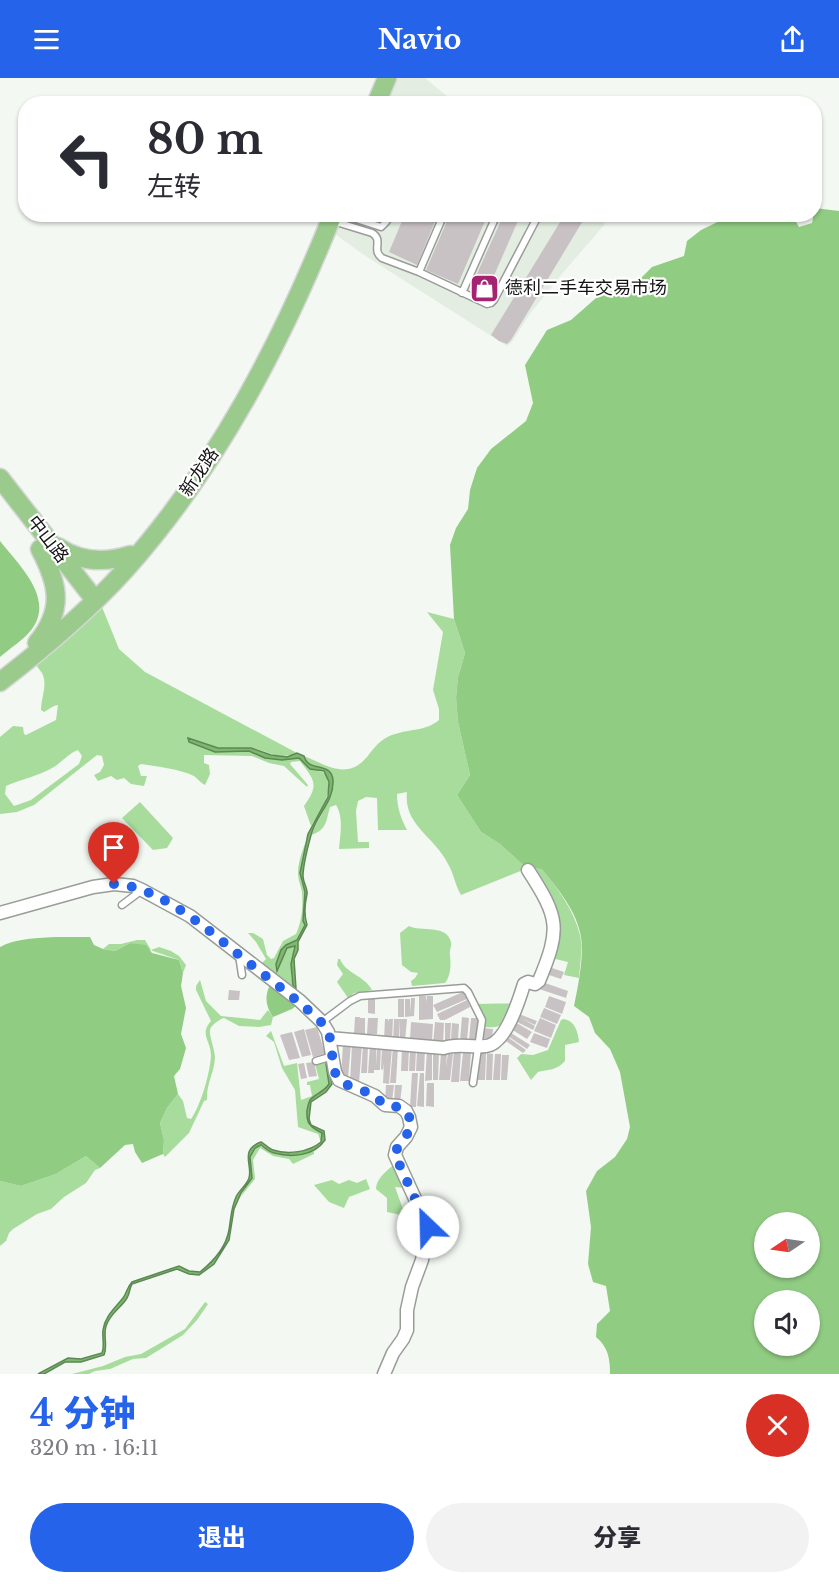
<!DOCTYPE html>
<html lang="zh">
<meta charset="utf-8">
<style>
:root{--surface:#fff;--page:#f2f2f3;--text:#2b2b33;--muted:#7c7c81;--accent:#2563eb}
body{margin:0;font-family:"Libre Baskerville","Noto Sans SC",serif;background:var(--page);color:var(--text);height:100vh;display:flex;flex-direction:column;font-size:22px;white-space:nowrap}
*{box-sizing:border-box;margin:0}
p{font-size:20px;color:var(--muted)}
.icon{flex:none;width:33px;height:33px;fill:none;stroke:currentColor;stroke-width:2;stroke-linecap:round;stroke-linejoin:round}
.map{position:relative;height:1296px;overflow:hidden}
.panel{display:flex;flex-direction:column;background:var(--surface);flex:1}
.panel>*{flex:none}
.hud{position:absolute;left:18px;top:18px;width:804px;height:126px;border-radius:24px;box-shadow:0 2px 4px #0004;background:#fff;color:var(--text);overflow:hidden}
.needle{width:39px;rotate:257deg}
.fabs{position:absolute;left:754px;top:1134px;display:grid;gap:12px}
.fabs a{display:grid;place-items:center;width:66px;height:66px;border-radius:50%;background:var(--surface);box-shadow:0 2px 4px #0004;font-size:30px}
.pin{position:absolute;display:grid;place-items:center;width:51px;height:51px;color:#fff;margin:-62px -26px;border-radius:50% 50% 50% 0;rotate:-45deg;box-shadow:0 0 6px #0007}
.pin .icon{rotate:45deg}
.me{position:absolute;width:66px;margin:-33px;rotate:336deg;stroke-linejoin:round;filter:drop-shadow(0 0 4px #0008)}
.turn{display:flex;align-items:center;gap:21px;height:126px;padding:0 30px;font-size:27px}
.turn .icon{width:78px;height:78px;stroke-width:2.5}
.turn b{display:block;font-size:42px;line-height:51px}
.round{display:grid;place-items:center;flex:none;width:63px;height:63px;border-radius:32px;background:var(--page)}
.headline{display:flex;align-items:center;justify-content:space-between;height:102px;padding:0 30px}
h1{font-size:36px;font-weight:800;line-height:45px;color:var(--accent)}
.cta{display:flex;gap:12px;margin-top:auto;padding:12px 30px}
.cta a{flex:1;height:69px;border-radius:36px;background:var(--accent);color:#fff;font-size:24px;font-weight:800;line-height:69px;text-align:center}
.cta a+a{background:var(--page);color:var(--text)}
header{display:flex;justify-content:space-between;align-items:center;height:78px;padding:0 30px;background:var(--accent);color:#fff;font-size:27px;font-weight:800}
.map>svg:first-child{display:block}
</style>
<header><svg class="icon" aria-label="menu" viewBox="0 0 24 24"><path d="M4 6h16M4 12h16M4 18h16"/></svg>Navio<svg class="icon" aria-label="share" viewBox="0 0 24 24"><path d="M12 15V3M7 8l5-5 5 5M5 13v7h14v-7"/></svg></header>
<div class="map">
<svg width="839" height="1296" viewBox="0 0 839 1296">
<rect width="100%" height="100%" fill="#f3f8f2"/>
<!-- built -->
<path fill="#e3ede1" d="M396 0H425L455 25 385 26Z
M337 136H600L605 146 561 197 529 237 512 264 507 268 364 177 332 154Z"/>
<!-- green -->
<path fill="#a8dc9c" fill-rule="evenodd" d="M102 529 119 571 145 594 297 675C277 683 270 673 251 670 245 669 238 671 232 671 217 671 203 667 190 660H188L189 664 215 674 249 673 265 680 282 682 299 680 310 691 325 695C335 714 321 732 311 748L304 728C320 706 314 702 300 683L291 684 290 686 308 707 307 709 284 688 269 685 252 678 204 677V685L209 687 210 696 205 707C201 705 198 701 194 698 177 690 158 689 141 686L138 688 141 698H147L144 708 131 706 124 700 117 702 111 698 98 703 94 697 100 694 104 687 102 678 97 677 34 727 17 734 0 736V659L13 648 23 649 24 656 26 657 56 642 58 627 54 628 44 634 41 632C41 620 48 606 42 595 40 592 38 590 36 587ZM78 672 82 678 79 686 31 722 14 728 5 716 6 708C22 701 39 698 54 689 63 683 68 676 78 672Z
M427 534 454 541 465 575 458 599 456 620 458 644 470 697 457 717 481 754 500 766 524 788 542 790C557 810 574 832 580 857 583 870 580 887 579 900L564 897 568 884 551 880 558 859 527 789 524 788 523 792 461 817C455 807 454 796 448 786 435 759 403 747 407 714L397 716C397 729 401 741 407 752H378L377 720 366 719 358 723 356 733 358 764H369V770L339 771C340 757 344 740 336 727L330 729C326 743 327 752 311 757 320 736 337 719 331 695 321 690 307 690 304 678 330 689 350 703 370 675 377 666 384 659 395 656 410 651 426 653 439 642V631L433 612 443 554Z
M140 724 173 760 167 770 153 772 122 740Z
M306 763 301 802 305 814 303 839 305 847 297 862 286 867 281 872 276 889V891L288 869 294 867 291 897 293 908 274 897 257 883 262 885 266 881 256 864 248 855H253L263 861 267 877 271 881 274 880 283 863 296 856C302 844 303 827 302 814 301 808 298 802 298 795 298 784 302 774 306 763Z
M409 848C420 854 447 846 451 864 452 868 449 873 450 877 451 887 451 897 445 905L412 908 411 903 415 900 418 895 411 894 402 887 400 855Z
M137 862H145L151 872 159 869 171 873 179 878 186 887 183 895 179 882 130 865 115 873 103 871 109 866H121Z
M338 881H340C346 896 364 897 372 912L354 915 348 920 337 904 343 896 337 887Z
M200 902 206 923 221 938 260 942 268 932 273 939 271 947 259 949 239 948 224 940C220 941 211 947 210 952 209 958 215 972 215 980 214 995 206 1007 207 1022L204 1023 189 1055 165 1079 163 1076 164 1062 160 1045 167 1030 178 1016 183 1023 187 1040 191 1041C201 1027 210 995 211 978 211 962 199 957 211 943L196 912V908Z
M515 925C504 944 506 951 483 949L476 926Z
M564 941C575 943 578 954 579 964L565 967V983C556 993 549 991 538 994L531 1002 517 980 521 976 533 977 548 972 561 942Z
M271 953 284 988 297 985 301 1022 312 1018 310 1007H307V1004L319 1001 315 986 326 983 329 1006C318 1023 300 1020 309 1048L322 1055 321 1064 318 1056 298 1049 295 1012 282 990 274 964 266 958Z
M257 1068C264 1068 264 1071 270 1074 279 1079 305 1077 314 1073V1076L293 1086 289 1081 273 1078 260 1070 253 1082 255 1101 238 1122 252 1100 250 1079Z
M86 1078 100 1090 95 1092 86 1105 64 1119 51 1131 37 1136 13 1151 9 1155 6 1163 0 1168V1103L21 1108 56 1096Z
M395 1086 406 1110 395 1109 404 1134 410 1139 387 1134V1120L376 1111C376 1101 387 1092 395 1086Z
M366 1101 370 1111 349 1119 344 1130 329 1124 314 1107 332 1102 339 1106 349 1102 357 1105Z
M205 1224 208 1226 197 1242 183 1257 146 1280 133 1281 110 1291 95 1293 89 1296H72L103 1288 125 1279 141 1276 185 1251Z"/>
<!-- forest -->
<path fill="#91cc83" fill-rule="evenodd" d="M815 130 839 133V1296H610C610 1280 608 1269 596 1259L597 1246 610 1233 606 1208 593 1204 588 1186 591 1149 586 1113 597 1093 615 1079 627 1061 630 1049 620 994 610 971 595 955 589 939 574 928C578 908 584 880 581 859 577 833 557 810 542 791L524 788 500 766 481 754 457 717 470 697 458 644 456 620 458 599 465 575 454 541 450 467 456 450 468 431 470 412 477 390 491 371 526 343 533 325 525 287 547 252 571 242 596 220 641 200 652 189 684 178 687 163 701 152 732 137H792L799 149 812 145ZM765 1144H810V1190H765ZM765 1222H810V1268H765Z
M0 463C18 486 55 520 32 551 24 562 10 570 0 579Z
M57 859H90L94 867 103 871 115 873 130 865 146 867 152 875 179 882 183 895 181 908 186 930 181 956 186 970 180 991 174 998 178 1016 167 1030 160 1045 164 1062 163 1076 142 1085 135 1074 133 1066 125 1067 100 1090 86 1078 56 1096 21 1108 0 1103V869C16 860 39 860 57 859Z
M270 907 297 927 292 931 273 939C266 929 264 919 270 907Z"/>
<!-- water -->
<path fill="#7db86f" stroke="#5d8753" stroke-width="1.5" d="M188 660 218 670H251L271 677 287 679 297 675 304 678C308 695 331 683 333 702 334 724 316 737 311 757 308 768 303 787 303 798 303 805 308 810 307 816 305 825 304 838 307 847L298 864V872L294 881 296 911 293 908 291 886 295 868 287 870 277 893 276 886 281 872 286 867 297 862 305 847 303 843 305 814 300 795 308 756 328 719 329 704 324 693 310 691 299 680 282 682 265 680 249 673 215 674 189 664Z
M328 982 332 1006 326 1014 311 1024 309 1041 311 1047 324 1053 325 1062C314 1078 292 1080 274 1075 269 1074 265 1070 261 1067L255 1070 250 1079 252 1100 241 1115 234 1131 229 1162 214 1186 199 1197 189 1196 177 1191 132 1206C129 1211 130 1215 127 1220 121 1230 110 1235 106 1248 103 1258 108 1268 104 1277L81 1284H65L44 1296H38L68 1280 81 1281 102 1275C105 1268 102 1260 103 1252 105 1238 115 1230 123 1220 127 1215 127 1209 132 1204L179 1188 189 1193 200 1194C214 1183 226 1169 229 1152 231 1140 231 1130 236 1119 239 1112 247 1107 249 1100 253 1087 239 1072 261 1064 265 1066 269 1071 273 1072 288 1077 309 1074 321 1064L322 1055C310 1049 306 1046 307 1032 308 1029 308 1026 310 1022 315 1016 324 1014 329 1006L326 986Z"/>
<!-- building -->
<path fill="#c9c2c5" d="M405 136H438L417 187 389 174Z
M450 136H488L458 206 426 192Z
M504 136H521L485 218 470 211Z
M565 136H587L511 262 507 266 499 263 491 257Z
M549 889 564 894 561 901 546 896Z
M542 904 568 913 566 920 539 911Z
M229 912 240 913 239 922H228Z
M463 914 467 921 437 934 433 927Z
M419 918H426V924L427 918H433V941L419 942Z
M549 918 566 924 562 936 545 929Z
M411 920H415L414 938 405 939V921H410L411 935Z
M368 921H375V936L368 935Z
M398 921H404V939H398Z
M467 922 470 929 445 942H440L437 936Z
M544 930 561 937 557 946 540 939Z
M519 936 537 943 535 947 521 940 535 948 533 952 515 943Z
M355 939H360L359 946 360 940H365V956H354Z
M462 939 469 940 467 963 460 962Z
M368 940H378L377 956H367Z
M471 940H479L477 963 469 962Z
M540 940 556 947 551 960 534 953Z
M385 941H388L389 944V941H393L392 962H384Z
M394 941H400L399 963H393Z
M400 941H407L405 963H400Z
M411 944 433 946 432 963 410 962Z
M435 944 444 945 443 966H433Z
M515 944 532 954 527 961 511 951Z
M445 945H451L450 962H445Z
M452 945 459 946 458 962 451 961Z
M317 949 325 976 313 979 305 952Z
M483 950 493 951 492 961 482 960Z
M304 951 311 977 302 979 294 954Z
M508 953 530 967 527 971 506 957Z
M292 954 300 980 289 982 280 957Z
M534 955 550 961 547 970 530 964Z
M505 957 526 972 523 975 503 961Z
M343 966H351L348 1000H341Z
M352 966 362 967 359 1005H350Z
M370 967H376V987L377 968H381L380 992H374V995H368Z
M363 968H368L367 995H361Z
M382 968 392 969 389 1006 383 1005 384 985 383 992 381 991Z
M393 969H398L396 1005H390Z
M402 970H409L408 993H401Z
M410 972H416L415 993H409Z
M417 972H425L424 993H416Z
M427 972 432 973V1002L425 1003Z
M433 973 439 974 438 1002H433Z
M454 973 461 974 459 1004H451Z
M441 974 447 975 446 989 448 975 453 976 450 1002H439Z
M463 974H471L469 1003H460Z
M479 975 486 976 485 1002H477Z
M487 975 493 976 492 1002H486Z
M495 976H501L500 1002H493Z
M502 977H509L507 1002H501Z
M314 984 317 998 309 999 306 985Z
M304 985 307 1000 301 1001 298 986Z
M412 995H418L416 1029H410Z
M420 995H424V1029L417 1028Z
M427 1005H434V1029L426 1028Z
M386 1007H394L392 1024H385Z
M395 1007H402L400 1025 394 1024Z"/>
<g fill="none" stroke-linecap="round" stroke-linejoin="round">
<defs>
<path id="service" d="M341 136 381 149 386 144 391 136
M333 143 372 155C384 162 371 172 382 180L419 194 487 226 491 225 494 222 539 136
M419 194 444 136
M462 215 497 136
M122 827 142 812
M239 877 242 897
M322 944 350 923 360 918 464 910 468 914 482 942 473 1005
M316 983 333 978"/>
<path id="minor" d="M0 835 93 809 114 806 133 808 142 812 190 838 300 923 322 944 328 954 335 994 339 1002 375 1018 385 1027 399 1028 406 1033 409 1039 411 1049 406 1059 397 1069 395 1077 428 1149 422 1182 412 1209 407 1232V1252L403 1261 393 1275 384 1296
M329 960 444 970C457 965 471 970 486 968 506 966 519 922 524 906L528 904 535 906 539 903C561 850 559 840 528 792"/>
<path id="primary" d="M376 26 387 0
M0 400 95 522
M58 469C80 484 105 485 130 477
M37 565C64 532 59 507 40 471
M0 604C44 570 88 533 125 492 217 389 282 264 333 136"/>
</defs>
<!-- service casing -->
<use href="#service" stroke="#999d98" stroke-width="9"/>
<!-- minor casing -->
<use href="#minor" stroke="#999d98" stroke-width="15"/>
<!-- primary casing -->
<use href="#primary" stroke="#d5d5d5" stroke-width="21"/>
<!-- service -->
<use href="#service" stroke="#fff" stroke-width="6"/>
<!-- minor -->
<use href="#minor" stroke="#fff" stroke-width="12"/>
<!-- primary -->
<use href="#primary" stroke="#9acb8d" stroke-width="18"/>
</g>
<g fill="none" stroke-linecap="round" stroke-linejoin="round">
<!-- route -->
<path stroke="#2563eb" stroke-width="10" stroke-dasharray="0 18" d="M114 806C158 808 206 850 239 877 267 900 295 919 321 944 337 958 328 987 338 1000 344 1009 366 1012 375 1018 378 1020 381 1025 385 1027 390 1029 397 1028 403 1030 423 1053 399 1057 395 1077L428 1149"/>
</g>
<!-- icons -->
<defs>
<symbol id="shop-square" viewBox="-11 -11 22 22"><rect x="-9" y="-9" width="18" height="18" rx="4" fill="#a52371" stroke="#fff"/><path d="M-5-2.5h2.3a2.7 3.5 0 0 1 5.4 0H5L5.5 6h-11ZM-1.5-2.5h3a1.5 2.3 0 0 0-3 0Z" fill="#fff"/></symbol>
</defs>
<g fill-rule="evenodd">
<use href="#shop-square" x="468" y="194" width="33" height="33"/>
</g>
<g text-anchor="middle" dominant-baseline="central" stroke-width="4.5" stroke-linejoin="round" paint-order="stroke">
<!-- poi labels -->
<g font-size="18" fill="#131413" stroke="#fff" text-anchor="start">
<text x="505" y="210">德利二手车交易市场</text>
</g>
<!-- street labels -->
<g font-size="18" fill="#131413" stroke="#fff">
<text transform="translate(199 394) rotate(-56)">新龙路</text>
<text transform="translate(48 461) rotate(52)">中山路</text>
</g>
</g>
</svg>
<div class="fabs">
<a><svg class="needle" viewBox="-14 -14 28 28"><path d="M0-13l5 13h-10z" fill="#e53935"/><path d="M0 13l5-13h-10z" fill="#7c7c81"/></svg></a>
<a><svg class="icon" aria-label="sound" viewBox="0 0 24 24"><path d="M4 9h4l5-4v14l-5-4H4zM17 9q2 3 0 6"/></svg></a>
</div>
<div class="pin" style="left:114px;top:806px;background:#d93025"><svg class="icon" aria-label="arrive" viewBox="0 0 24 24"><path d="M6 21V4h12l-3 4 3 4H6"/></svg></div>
<svg class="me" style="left:428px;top:1149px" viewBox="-20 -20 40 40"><circle r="19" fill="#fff"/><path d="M0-13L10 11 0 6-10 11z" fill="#2563eb"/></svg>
<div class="hud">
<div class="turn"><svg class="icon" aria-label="left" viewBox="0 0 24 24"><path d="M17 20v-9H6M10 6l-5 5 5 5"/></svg><div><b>80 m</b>左转</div></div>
</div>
</div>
<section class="panel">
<div class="headline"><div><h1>4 分钟</h1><p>320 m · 16:11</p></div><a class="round" style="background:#d93025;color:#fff"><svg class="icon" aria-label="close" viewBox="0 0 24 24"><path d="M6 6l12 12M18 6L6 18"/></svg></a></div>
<div class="cta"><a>退出</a><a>分享</a></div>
</section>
